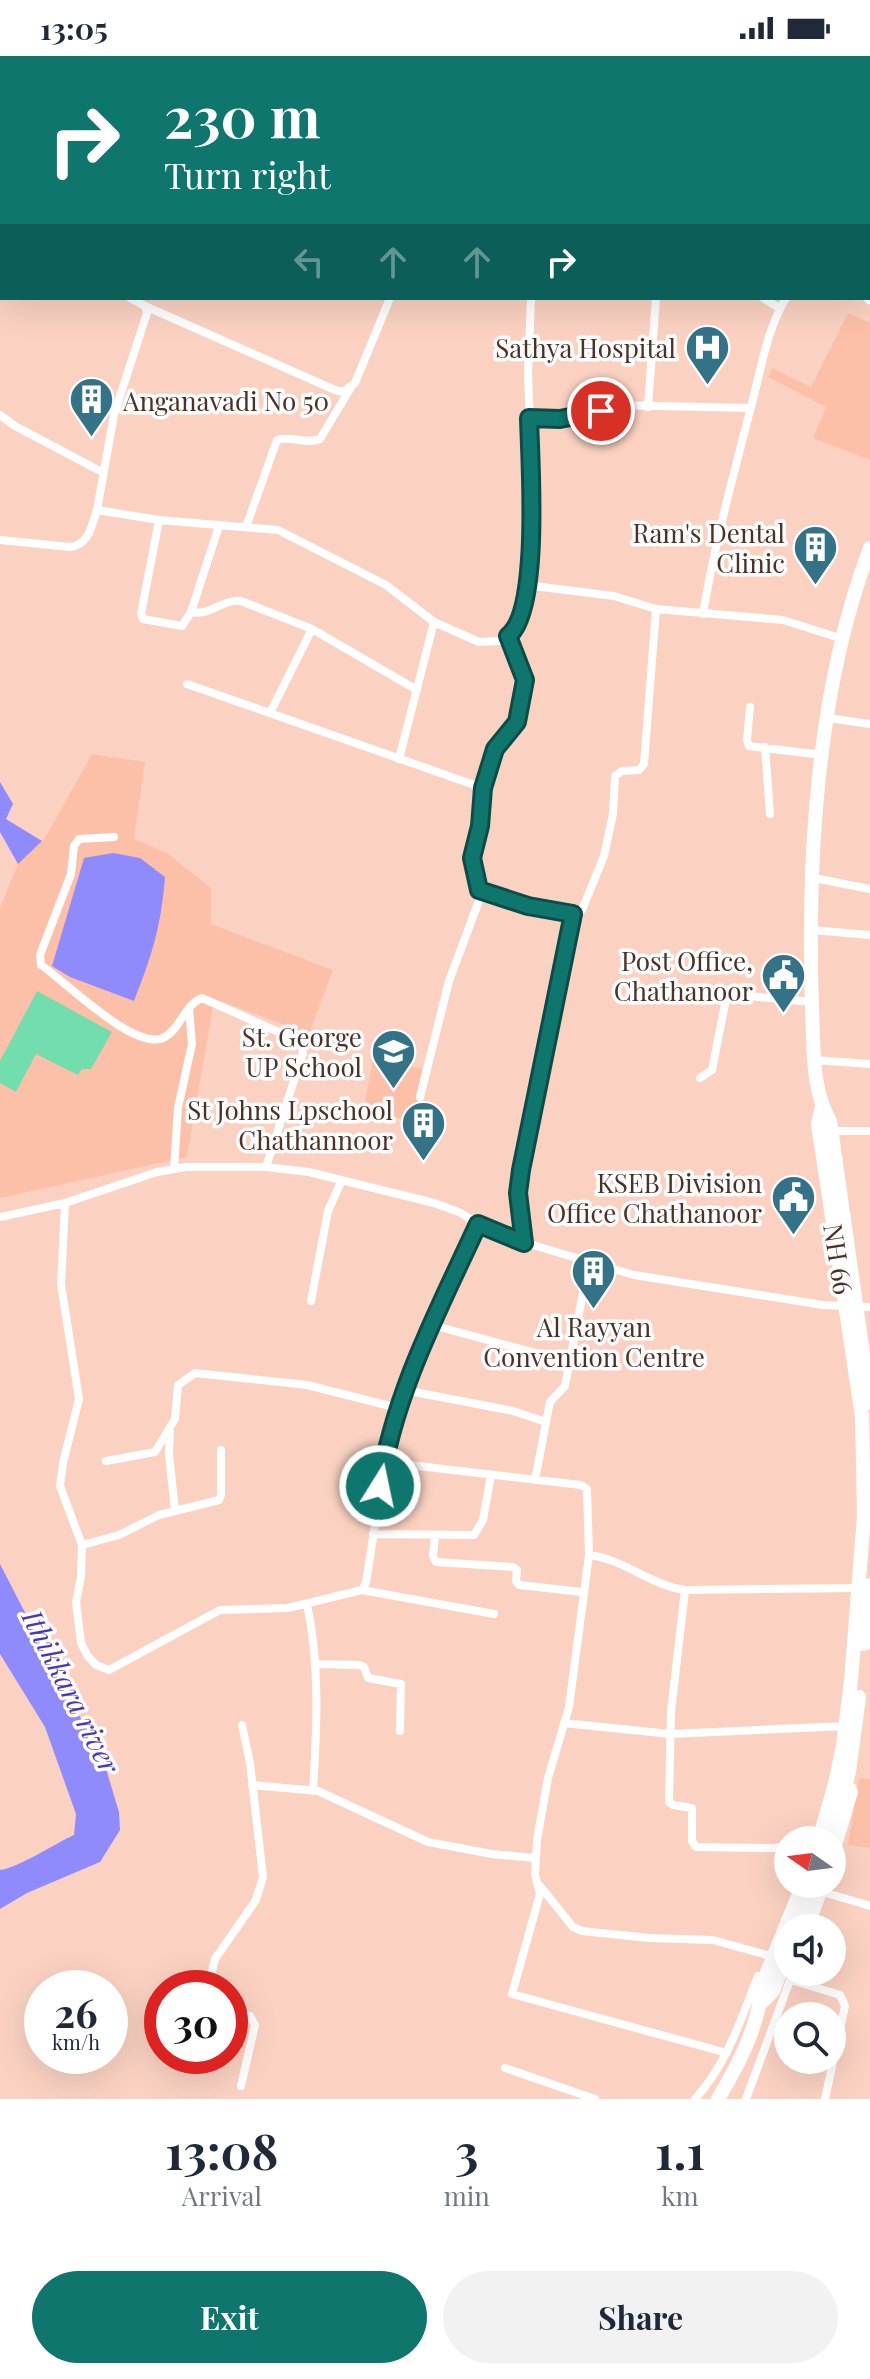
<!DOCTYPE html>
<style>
:root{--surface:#fff;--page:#f2f2f3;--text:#1f2937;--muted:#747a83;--accent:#0f766e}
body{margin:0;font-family:"Playfair Display",serif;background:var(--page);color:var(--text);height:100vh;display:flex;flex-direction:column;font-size:30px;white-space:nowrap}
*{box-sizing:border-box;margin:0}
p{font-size:26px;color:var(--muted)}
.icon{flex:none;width:44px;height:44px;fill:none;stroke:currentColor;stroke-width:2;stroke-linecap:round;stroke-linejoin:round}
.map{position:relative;height:2043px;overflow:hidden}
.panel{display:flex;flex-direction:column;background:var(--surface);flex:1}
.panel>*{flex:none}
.top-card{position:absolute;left:0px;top:0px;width:870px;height:244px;box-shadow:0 8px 32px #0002;background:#0f766e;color:#fff;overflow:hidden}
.needle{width:52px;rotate:284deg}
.buttons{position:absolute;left:774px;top:1770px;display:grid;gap:16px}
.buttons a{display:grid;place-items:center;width:72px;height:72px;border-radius:50%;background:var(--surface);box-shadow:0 8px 32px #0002;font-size:40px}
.speed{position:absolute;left:24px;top:1914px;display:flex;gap:16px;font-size:40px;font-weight:700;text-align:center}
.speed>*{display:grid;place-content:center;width:104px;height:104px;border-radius:50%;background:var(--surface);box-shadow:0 8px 32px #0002;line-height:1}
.speed small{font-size:20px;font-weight:400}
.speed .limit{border:12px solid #d22;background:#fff;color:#111}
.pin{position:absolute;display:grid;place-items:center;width:68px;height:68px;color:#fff;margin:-34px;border:4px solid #fff;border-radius:50%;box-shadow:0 2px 8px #0007}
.me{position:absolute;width:88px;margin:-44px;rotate:10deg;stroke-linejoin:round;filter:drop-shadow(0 0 6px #0008)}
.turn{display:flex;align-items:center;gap:28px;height:168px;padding:0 32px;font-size:36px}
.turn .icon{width:104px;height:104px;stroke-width:2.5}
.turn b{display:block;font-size:56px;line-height:68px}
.lanes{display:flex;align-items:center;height:76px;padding:0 32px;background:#0003;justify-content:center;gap:40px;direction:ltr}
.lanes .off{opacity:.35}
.eta{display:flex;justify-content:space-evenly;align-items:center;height:136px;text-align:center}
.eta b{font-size:48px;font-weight:700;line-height:56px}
.cta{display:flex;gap:16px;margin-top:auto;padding:16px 32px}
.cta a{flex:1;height:92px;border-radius:48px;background:var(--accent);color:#fff;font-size:32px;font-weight:700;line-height:92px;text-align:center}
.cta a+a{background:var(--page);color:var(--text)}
.status{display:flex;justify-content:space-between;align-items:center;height:56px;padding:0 40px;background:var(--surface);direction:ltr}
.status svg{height:22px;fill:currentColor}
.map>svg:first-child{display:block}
</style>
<div class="status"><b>13:05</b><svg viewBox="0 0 49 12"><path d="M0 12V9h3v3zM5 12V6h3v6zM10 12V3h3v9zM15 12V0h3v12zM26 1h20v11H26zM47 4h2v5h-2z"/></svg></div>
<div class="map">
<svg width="870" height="2043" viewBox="0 0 870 2043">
<rect width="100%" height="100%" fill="#fbd2c2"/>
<!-- built -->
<path fill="#fcc0a8" d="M848 257 868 266 870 263V404L813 382 826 351 768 321 772 312 811 331Z
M92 698 145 706 134 783 167 797 211 832V868L333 914 309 978 220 945 213 951 187 1101 0 1142V852L20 803 45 782Z
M373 1003 423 1013 413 1065 363 1055Z
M859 1722 870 1723V1792L848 1789Z"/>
<!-- green -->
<path fill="#72deae" d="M37 935 112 976 91 1013H82L78 1019 36 998 16 1036 0 1027V1005Z"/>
<!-- water -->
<path fill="#8f8bfc" d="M0 726 13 748 6 763 42 785 18 808 0 776Z
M113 797 140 802 165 821C161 871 152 899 134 945L70 921 52 910 84 802Z
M0 1508 53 1611 63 1621 66 1638 100 1693 119 1756 120 1774 100 1806 27 1837 0 1853V1814C16 1813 56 1787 74 1779L76 1758 45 1671 0 1598Z"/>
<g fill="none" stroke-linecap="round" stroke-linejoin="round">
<!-- stream -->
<path stroke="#8f8bfc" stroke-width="2" d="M269 2 270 0"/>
<!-- minor -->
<path stroke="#fff" stroke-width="8" d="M419 0 420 2
M768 0 769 2
M275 2 276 0
M360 2 361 0
M557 2 558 0
M617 2V0
M696 2V0
M728 2V0
M825 2V0
M868 65 870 66
M763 242 779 252
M145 250 335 334 343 336 355 327 390 242
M648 351 656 242
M0 359 15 370 102 416
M529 362 560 363 597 358 612 349 751 352
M97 454 114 359 147 257 145 250 130 242
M159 464 141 558 143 563 182 570 191 556C211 560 222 543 241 545L312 573 417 634
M246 471 277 384C291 379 305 389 320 383L350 333
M0 484 70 491C90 488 91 470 97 454L159 464 278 474 386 529 434 566 479 586 500 585 512 577 517 570 526 529 533 434 528 318 531 242
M526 529 614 540 656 553 783 564 843 583
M191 556 219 470
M703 558C715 486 734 417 752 347 761 313 767 273 786 242
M187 628 483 732
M750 651 747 684 749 690 822 699
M270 657 312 573
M828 662 870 668
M765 691 770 758
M399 703 434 566
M114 781 79 783 74 790 71 818 40 899 41 909C65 925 137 998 165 981 181 972 185 948 202 942L301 986 303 997 266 1111
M814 822 870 833
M483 834 528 850 573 858
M812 874 870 879
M814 1004 870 1008
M700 1022 712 1014 727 938 812 946
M420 1041 449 925 483 834H479L472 802 480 770 483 732 495 693 517 666 525 624 508 580
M832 1075H870
M174 1113 178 1052 192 988 189 952
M65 1147 157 1116 186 1111H266L309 1116 434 1147 461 1157 478 1168 516 1184 634 1219 823 1249 870 1251
M0 1161 65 1147 61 1228 79 1343 63 1407 60 1430 82 1489 81 1521 76 1546 81 1587 87 1599 96 1609 109 1614 220 1554 288 1552 362 1534 366 1527 389 1379 404 1334 478 1168
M524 1187 518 1133 573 858 582 854 604 800 613 758 615 720 622 715 639 714 644 708 656 553
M311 1245 328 1155 341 1126
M432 1269 569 1306
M404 1334 513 1355 546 1366
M170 1376 169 1398 175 1454
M106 1405 155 1396 175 1363 178 1329 195 1317 307 1329 398 1352
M384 1406 581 1429 587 1433 589 1499 569 1651 548 1722 537 1784 535 1819 540 1838 512 1938 727 1997
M535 1424 550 1346 565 1330 589 1205
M373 1478 474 1479 483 1464 491 1419
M435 1480 433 1500 436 1506 513 1511 517 1514 516 1525 519 1529 582 1536
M82 1489 119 1479 159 1459 219 1444 221 1439V1394
M589 1499C624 1503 650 1529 685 1534L859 1532
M362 1534 494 1558
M685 1534 671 1656 669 1746 673 1749 692 1752V1785L696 1791 773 1792 788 1790
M307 1548C320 1609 317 1671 313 1734
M316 1608 359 1609 364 1611 368 1622 401 1628 400 1675
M564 1667 670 1678 846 1670
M252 1729 318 1735 428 1786 492 1798 534 1802
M832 1810 854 1736 852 1731 846 1729
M540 1830 573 1871 582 1875 649 1882 713 1884 767 1899
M823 1836 870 1850
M810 1872 826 1828
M791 1924 840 1939 845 1950 825 2043
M208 1932 215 1903 256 1844 263 1821 250 1707 242 1669
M230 1955 250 1960 255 1969 241 2030
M505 2012 595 2043
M695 2043C727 2008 741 1963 758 1920
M746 2043 793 1916"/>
<!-- tertiary -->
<path stroke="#fff" stroke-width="11" d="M868 126 870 124
M868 241 870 243"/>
<!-- trunk -->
<path stroke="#fff" stroke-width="14" d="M870 492C817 632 807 803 812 953 814 989 811 1033 830 1065L870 1347
M864 1588 870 1529
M819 1784 836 1724 843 1689 851 1625 864 1460 862 1361 818 1068 822 1051
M830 1784 849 1716 859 1641
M798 1872 815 1828
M760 1948 773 1935 788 1897
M718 2043C737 2011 760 1969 761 1931L803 1828"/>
</g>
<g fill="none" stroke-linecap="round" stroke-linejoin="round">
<defs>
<path id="route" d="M380 1430C394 1337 439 1253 478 1168L524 1187 518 1137 521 1114 573 858 528 850 479 834 472 802 480 770 483 732 495 693 517 666 525 624 508 580C541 555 530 404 529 362L560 363 601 355"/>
</defs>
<!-- route casing -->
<use href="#route" stroke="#0a4d48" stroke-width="20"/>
<!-- route -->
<use href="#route" stroke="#0f766e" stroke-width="14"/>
</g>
<!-- icons -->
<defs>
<symbol id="hospital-pin" viewBox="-11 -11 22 30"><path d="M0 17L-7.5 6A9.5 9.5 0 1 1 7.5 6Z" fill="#337287" stroke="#fdfdfd"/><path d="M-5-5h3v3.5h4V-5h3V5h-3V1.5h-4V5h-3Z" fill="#fff"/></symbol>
<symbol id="building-pin" viewBox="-11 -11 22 30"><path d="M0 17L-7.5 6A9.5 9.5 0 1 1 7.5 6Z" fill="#337287" stroke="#fdfdfd"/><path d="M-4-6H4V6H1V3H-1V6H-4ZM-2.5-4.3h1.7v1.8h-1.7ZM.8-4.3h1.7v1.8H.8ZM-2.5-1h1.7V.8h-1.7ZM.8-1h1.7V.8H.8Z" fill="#fff"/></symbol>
<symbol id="civic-pin" viewBox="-11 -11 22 30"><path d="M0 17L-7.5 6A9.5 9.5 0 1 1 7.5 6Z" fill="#337287" stroke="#fdfdfd"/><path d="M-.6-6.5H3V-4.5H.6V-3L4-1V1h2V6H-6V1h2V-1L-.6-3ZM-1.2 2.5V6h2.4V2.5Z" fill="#fff"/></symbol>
<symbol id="school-pin" viewBox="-11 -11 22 30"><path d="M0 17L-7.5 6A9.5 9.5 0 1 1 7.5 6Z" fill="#337287" stroke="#fdfdfd"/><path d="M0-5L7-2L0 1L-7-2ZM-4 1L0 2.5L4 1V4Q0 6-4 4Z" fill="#fff"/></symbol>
</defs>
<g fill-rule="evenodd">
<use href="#hospital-pin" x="682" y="266" width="51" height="69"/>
<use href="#building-pin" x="66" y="318" width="51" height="69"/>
<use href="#building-pin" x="790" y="466" width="51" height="69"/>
<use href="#civic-pin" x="758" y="894" width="51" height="69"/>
<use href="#school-pin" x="368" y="970" width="51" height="69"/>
<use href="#building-pin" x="398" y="1042" width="51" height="69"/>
<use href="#civic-pin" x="768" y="1116" width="51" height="69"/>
<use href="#building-pin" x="568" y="1190" width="51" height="69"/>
</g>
<g text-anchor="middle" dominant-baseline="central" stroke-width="7" stroke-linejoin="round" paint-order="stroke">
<!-- poi labels -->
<g font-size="26" fill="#4c3127" stroke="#fdfdfd" text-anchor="end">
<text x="676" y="291">Sathya Hospital</text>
<text x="123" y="344" text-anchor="start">Anganavadi No 50</text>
<text x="785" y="476">Ram's Dental<tspan x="785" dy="30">Clinic</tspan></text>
<text x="753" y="904">Post Office,<tspan x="753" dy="30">Chathanoor</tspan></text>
<text x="362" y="980">St. George<tspan x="362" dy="30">UP School</tspan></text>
<text x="393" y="1053">St Johns Lpschool<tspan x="393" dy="30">Chathannoor</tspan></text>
<text x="762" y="1126">KSEB Division<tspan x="762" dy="30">Office Chathanoor</tspan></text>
<text x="594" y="1270" text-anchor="middle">Al Rayyan<tspan x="594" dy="30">Convention Centre</tspan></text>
</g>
<!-- street labels -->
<g font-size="26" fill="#4c3127" stroke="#fdfdfd">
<text transform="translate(839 1203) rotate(81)">NH 66</text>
</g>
<!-- water labels -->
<g font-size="28" font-style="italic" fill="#4c36b7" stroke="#fdfdfd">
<text transform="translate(72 1635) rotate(63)">Ithikkara river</text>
</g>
</g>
</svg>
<div class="buttons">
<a><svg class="needle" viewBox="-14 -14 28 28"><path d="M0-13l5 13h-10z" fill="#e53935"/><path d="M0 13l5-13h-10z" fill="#747a83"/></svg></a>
<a><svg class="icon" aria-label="sound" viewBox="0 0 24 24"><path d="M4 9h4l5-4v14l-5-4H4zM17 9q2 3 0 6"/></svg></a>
<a><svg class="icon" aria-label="search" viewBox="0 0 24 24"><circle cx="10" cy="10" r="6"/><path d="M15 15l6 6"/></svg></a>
</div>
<div class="speed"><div>26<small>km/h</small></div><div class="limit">30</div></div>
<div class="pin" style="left:601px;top:355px;background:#d93025"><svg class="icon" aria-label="arrive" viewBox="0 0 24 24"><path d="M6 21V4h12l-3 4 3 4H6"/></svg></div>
<svg class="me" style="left:380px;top:1430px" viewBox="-20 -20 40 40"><circle r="17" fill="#0f766e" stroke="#fff" stroke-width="3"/><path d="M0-11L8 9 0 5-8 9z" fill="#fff"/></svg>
<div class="top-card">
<div class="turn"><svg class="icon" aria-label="right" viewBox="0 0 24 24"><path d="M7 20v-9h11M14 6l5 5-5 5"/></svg><div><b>230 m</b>Turn right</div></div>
<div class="lanes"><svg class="icon off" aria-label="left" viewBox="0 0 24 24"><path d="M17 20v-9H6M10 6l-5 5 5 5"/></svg><svg class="icon off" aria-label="ahead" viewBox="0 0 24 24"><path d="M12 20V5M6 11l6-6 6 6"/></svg><svg class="icon off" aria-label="ahead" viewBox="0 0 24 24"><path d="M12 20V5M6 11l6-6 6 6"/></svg><svg class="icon" aria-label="right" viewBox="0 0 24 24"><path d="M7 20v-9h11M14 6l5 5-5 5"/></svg></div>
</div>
</div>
<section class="panel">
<div class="eta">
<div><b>13:08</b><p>Arrival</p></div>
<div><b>3</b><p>min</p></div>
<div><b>1.1</b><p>km</p></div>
</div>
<div class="cta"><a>Exit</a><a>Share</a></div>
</section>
